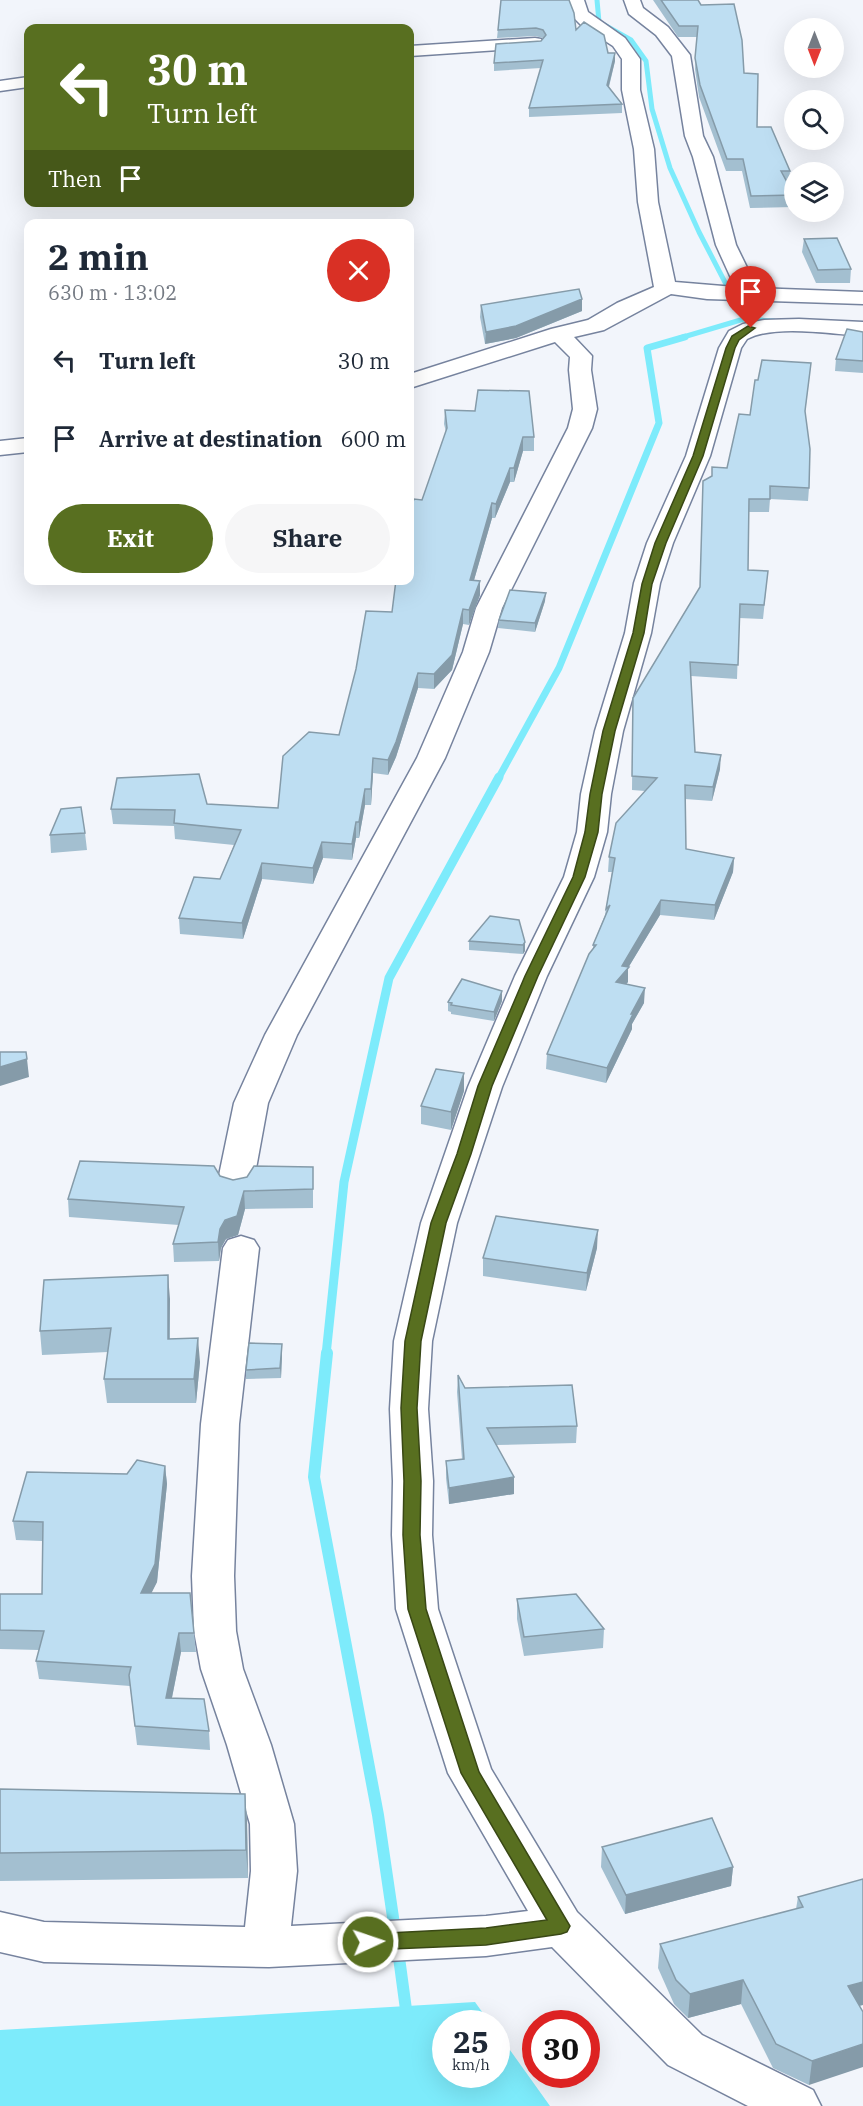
<!DOCTYPE html>
<meta charset="utf-8">
<style>
:root{--surface:#fff;--page:#f6f6f7;--text:#1f2937;--muted:#747a83;--accent:#586f20}
body{margin:0;font-family:"IBM Plex Serif",serif;background:var(--page);color:var(--text);height:100vh;display:flex;flex-direction:column;font-size:22px;white-space:nowrap}
*{box-sizing:border-box;margin:0}
p{font-size:20px;color:var(--muted)}
.icon{flex:none;width:33px;height:33px;fill:none;stroke:currentColor;stroke-width:2;stroke-linecap:round;stroke-linejoin:round}
.map{position:relative;flex:1;overflow:hidden}
.sheet{position:absolute;left:24px;top:219px;width:390px;height:366px;display:flex;flex-direction:column;background:var(--surface);border-radius:12px;box-shadow:0 6px 24px #0002}
.sheet>*{flex:none}
.banner{position:absolute;left:24px;top:24px;width:390px;height:183px;border-radius:12px;box-shadow:0 6px 24px #0002;background:#586f20;color:#fff;overflow:hidden}
.needle{width:39px;rotate:180deg}
.buttons{position:absolute;left:784px;top:18px;display:grid;gap:12px}
.buttons a{display:grid;place-items:center;width:60px;height:60px;border-radius:50%;background:var(--surface);box-shadow:0 6px 24px #0002;font-size:30px}
.speed{position:absolute;left:432px;top:2010px;display:flex;gap:12px;font-size:30px;font-weight:700;text-align:center}
.speed>*{display:grid;place-content:center;width:78px;height:78px;border-radius:50%;background:var(--surface);box-shadow:0 6px 24px #0002;line-height:1}
.speed small{font-size:15px;font-weight:400}
.speed .limit{border:9px solid #d22;background:#fff;color:#111}
.pin{position:absolute;display:grid;place-items:center;width:51px;height:51px;color:#fff;margin:-62px -26px;border-radius:50% 50% 50% 0;rotate:-45deg;box-shadow:0 0 6px #0007}
.pin .icon{rotate:45deg}
.me{position:absolute;width:66px;margin:-33px;rotate:87deg;stroke-linejoin:round;filter:drop-shadow(0 0 4px #0008)}
.turn{display:flex;align-items:center;gap:21px;height:126px;padding:0 24px;font-size:27px}
.turn .icon{width:78px;height:78px;stroke-width:2.5}
.turn b{display:block;font-size:42px;line-height:51px}
.then{display:flex;align-items:center;height:57px;padding:0 24px;background:#0003;gap:12px;font-size:22px}
.round{display:grid;place-items:center;flex:none;width:63px;height:63px;border-radius:32px;background:var(--page)}
.headline{display:flex;align-items:center;justify-content:space-between;height:102px;padding:0 24px}
h1{font-size:36px;font-weight:700;line-height:45px}
.primary-button{display:flex;gap:12px;margin-top:auto;padding:12px 24px}
.primary-button a{flex:1;height:69px;border-radius:36px;background:var(--accent);color:#fff;font-size:24px;font-weight:700;line-height:69px;text-align:center}
.primary-button a+a{background:var(--page);color:var(--text)}
ul{padding:0;list-style:none}
li{display:flex;align-items:center;gap:18px;height:78px;padding:0 24px}
li div{flex:1}
li b{display:block;font-size:22px}
li em{font-style:normal}
.map>svg:first-child{display:block}
</style>
<div class="map">
<svg width="863" height="2106" viewBox="0 0 863 2106">
<rect width="100%" height="100%" fill="#f2f5fb"/>
<!-- water -->
<path fill="#7debfb" d="M475 2002 490 2023 446 2024V2074H496L497 2032 550 2106H0V2030Z"/>
<g fill="none" stroke-linecap="round" stroke-linejoin="round">
<!-- stream-far3 -->
<path stroke="#7debfb" stroke-width="5" d="M597 0 599 22 631 40 646 61 652 109 670 168 699 232 744 319
M680 338 744 319 774 321"/>
<!-- stream-far2 -->
<path stroke="#7debfb" stroke-width="7" d="M498 779 559 668 659 423 647 348 685 337"/>
<!-- stream-far1 -->
<path stroke="#7debfb" stroke-width="9" d="M326 1355 344 1182 389 978 499 777"/>
<!-- stream -->
<path stroke="#7debfb" stroke-width="12" d="M327 1353 314 1477 378 1815 395 1931
M398 1950 407 2017"/>
<defs>
<path id="street" d="M568 0H584L588 12 625 38 640 59V90L654 149 658 202 675 282 735 287 716 245 693 157 685 136 672 56 656 35 629 14 624 0H640L643 8 668 27 690 55 703 136 713 157 736 245 757 288 863 292V304L707 299 671 294 604 330 574 337 592 356 591 370 597 409 592 428 502 608 489 652 445 758 297 1035 268 1103 253 1185 247 1193 235 1196 223 1193 217 1185 234 1103 265 1035 417 758 463 652 476 608 568 428 573 409 569 370 570 357 555 342 410 388V374L551 329 588 320 617 303 654 287 638 202 634 149 622 90V59L613 46 582 26 574 18Z
M535 38 541 39 544 43 541 47 410 56V46Z
M28 77V87L0 91V81Z
M799 319 863 322V336C831 334 776 324 747 339L741 348 710 456 673 543 660 583 651 633 623 731 611 794 607 832 594 877 547 976 502 1087 457 1223 432 1341 428 1409 433 1481 432 1535 438 1609 491 1769 577 1912 702 2035 813 2090 821 2106H748L668 2065 552 1947 486 1956 269 1967 44 1962 0 1952V1912L44 1922 245 1927 251 1871 250 1824 227 1745 201 1669 194 1631 192 1576 201 1424 223 1248 228 1240 241 1236 254 1240 259 1248 239 1424 234 1576 236 1631 243 1669 271 1745 294 1824 297 1871 291 1926 486 1916 528 1911 448 1773 396 1609 392 1535 393 1481 390 1409 394 1341 421 1223 468 1087 515 976 564 877 577 832 581 794 595 731 625 633 634 583 647 543 686 456 719 348 729 331 743 324 764 320Z
M28 438V452L0 455V441Z"/>
</defs>
<!-- street casing -->
<use href="#street" stroke="#76839e" stroke-width="3"/>
<!-- street -->
<use href="#street" fill="#fff" fill-rule="evenodd"/>
</g>
<!-- wall -->
<path fill="#a3bfd0" d="M501 0 576 30 608 53 615 61 609 87 622 104V113L529 117V108L541 68 494 71V63L541 41 543 39V38L535 36 497 38Z
M653 0H698L744 73 757 127 790 171 789 183H787L794 195 793 207 750 208 742 171H726L699 97 695 69 697 37H678Z
M804 239 851 269 850 283H816L802 252Z
M481 305 582 311 516 338 485 344 480 317Z
M863 332V373L835 371 836 359Z
M811 363 805 413 809 488 808 501 770 499 769 512H749L748 570 768 571 763 619 739 618 737 679 691 676 695 752 720 769 712 801 685 799 686 849 734 858 733 872 714 920 660 915 628 968V982L626 984 644 1003 632 1024V1029L606 1083 546 1069 547 1054 593 949V945L605 915 612 872H608L609 857 645 791 632 790 633 698 700 588 703 481 727 468 750 415 758 380Z
M445 410 534 437V451H523L514 482H510L495 518H492L474 580 480 581V595L469 625 463 624 452 670 434 689 418 688 396 757 388 775 373 773 371 805H365L359 838H356L352 860 323 858 313 884 262 879 243 939 180 934 179 918 220 879 234 845 175 839 174 826 113 824 111 809 207 804 278 808 339 735 392 612 422 500 446 432 444 424Z
M545 601 535 632 498 628 499 620Z
M85 833 87 850 51 853 50 835Z
M519 920 525 951 523 954 469 950V941Z
M502 1001 494 1021 451 1014V1012L448 1011V1002Z
M464 1091 451 1130 421 1124V1106Z
M313 1167V1208L245 1209 238 1235 226 1239 221 1248 219 1261 174 1262 173 1244 179 1225 69 1217 68 1199 220 1176 233 1180Z
M597 1248 586 1291 483 1276V1258Z
M170 1299V1339L200 1362 196 1403H107L104 1379 108 1352 42 1355 40 1331Z
M282 1354 281 1378 246 1379V1370Z
M458 1375 465 1388 577 1426 576 1443 496 1445 514 1494 449 1504 446 1478V1461L462 1459 457 1392Z
M165 1466 167 1484 157 1582 151 1593 194 1633 196 1652H181L172 1698 209 1731 210 1750 137 1745 130 1686 39 1679 36 1661 39 1650 0 1649V1594H42V1541L16 1540 13 1521 127 1474Z
M517 1599 604 1629 603 1648 524 1656 517 1619Z
M0 1789 245 1794 247 1821 248 1878 0 1881Z
M602 1847 733 1867 731 1886 625 1914 601 1867Z
M798 1897 859 2006 809 2085 773 2068 741 2004 688 2018 674 2004 658 1968 660 1944 796 1909Z"/>
<!-- shaded-wall -->
<path fill="#859ba9" d="M615 53V61L607 93V85Z
M582 299V311L516 338 485 344 486 332Z
M523 437V451L514 482V468Z
M510 468V482L495 518 496 504Z
M492 503V518L470 594V580Z
M480 581V595L469 625V610Z
M546 593 545 601 535 632V623Z
M463 609V624L452 670 434 689V674Z
M418 673V688L396 757 388 775V760Z
M721 755 720 769 712 801 713 787Z
M373 758V773L371 805V789Z
M365 789V805L359 838V822Z
M356 822V838L352 860V844Z
M322 842 323 858 313 884V868Z
M734 858 733 872 714 920 715 905Z
M262 863V879L243 939 242 923Z
M661 900 660 915 628 968V982L615 997 616 982 622 966Z
M525 942V951L523 954V945Z
M645 988 644 1003 632 1024V1029L606 1083 607 1068 631 1014Z
M502 991V1001L494 1021V1012Z
M27 1059 29 1077 0 1086V1067Z
M464 1073V1091L451 1130V1112Z
M244 1191 245 1209 238 1235 226 1239 221 1248 219 1261 218 1242 220 1229Z
M598 1230 597 1248 586 1291 587 1273Z
M168 1275 170 1299 169 1362 168 1339Z
M198 1338 200 1362 196 1403 194 1379Z
M282 1344V1354L281 1378 280 1368Z
M165 1466 167 1484 157 1582 142 1612 141 1593Z
M514 1477V1494L449 1504V1488Z
M179 1633 181 1652 168 1717 166 1698Z
M245 1794 247 1821 248 1878 246 1850Z
M733 1867 731 1886 625 1914 626 1895Z
M743 1980 741 2004 688 2018 690 1994Z
M863 1982V2005L845 2010 848 1986Z
M863 2044V2067L809 2085 812 2061Z"/>
<!-- building -->
<path fill="#bedef2" stroke="#859ba9" stroke-width="1.5" d="M501 0H569L574 13 576 30 584 22 604 35 608 53H615L607 85 622 104 529 108 543 60 494 63 496 44 541 41 546 35 543 30 536 28 498 30Z
M661 0H698L701 5 734 4 742 40 744 73 758 74 757 127H771L790 171H781L794 195 751 196 743 159H727L700 85 695 58 698 26H679Z
M837 238 851 269 818 270 804 239Z
M579 289 582 299 516 326 486 332 481 305Z
M847 329 863 332V361L836 359Z
M762 360 811 363 805 411 810 449 809 488 770 486V499H749L748 570 768 571 764 605 740 604 738 665 690 662 695 752 721 755 713 787 685 785 686 849 734 858 715 905 661 900 622 966 629 967 616 982 645 988 631 1014H633L607 1068 547 1054 589 954 596 945H593L610 905 606 909 615 858 609 857 616 823 657 778 632 776 633 698 700 587 703 481 712 476V467L727 468 739 414 750 415 755 380H758Z
M478 390 529 391 534 437H523L514 468H510L496 504 492 503 470 580 480 581 469 610 463 609 452 655 434 674 418 673 396 742 388 760 373 758 371 789H365L359 822H356L352 844 322 842 313 868 262 863 242 923 179 918 194 877 220 879 241 830 174 823 175 810 111 809 117 778 199 774 207 804 278 808 283 756 309 732 339 735 356 669 366 611 392 612 396 580H410V511L414 499 422 500 447 428 445 410 475 411Z
M510 590 546 593 535 623 499 620Z
M81 807 85 833 50 835 61 809Z
M490 916 519 920 525 942 523 945 469 941Z
M462 979 502 991 494 1012 451 1005 452 1003 448 1002Z
M0 1052H26L27 1059 0 1067Z
M436 1069 464 1073 451 1112 421 1106Z
M80 1161 214 1166 220 1176 233 1180 247 1177 254 1166 313 1167V1189L244 1191 237 1216 225 1220 220 1229 218 1242 173 1244 184 1207 68 1199Z
M496 1216 598 1230 587 1273 483 1258Z
M168 1275V1339L198 1338 194 1379H104L111 1328 40 1331 44 1280Z
M249 1343 282 1344 280 1368 246 1370Z
M458 1375 465 1388 572 1385 577 1426 487 1428 514 1477 449 1488 446 1461 464 1459Z
M137 1460 165 1466 155 1564 141 1593H190L194 1633H179L166 1698 204 1699 209 1731 135 1726 129 1675 131 1667 36 1661 44 1631 0 1630V1594H42L43 1522 13 1521 27 1472 127 1474Z
M576 1594 604 1629 524 1637 517 1599Z
M0 1789 245 1794 246 1850 0 1853Z
M712 1818 733 1867 626 1895 602 1847Z
M863 1879V1982L848 1986 863 2012V2044L812 2061 776 2044 743 1980 690 1994 676 1980 660 1944 803 1907 798 1897Z"/>
<!-- route -->
<path fill="#586f20" stroke="#394815" stroke-width="1.5" d="M748 326 755 328 739 340 735 348 703 456 666 543 652 584 644 633 615 731 602 794 598 832 585 877 538 976 492 1086 471 1154 446 1223 421 1341 417 1408 421 1481 420 1535 426 1609 479 1772 570 1926 567 1932 561 1934 486 1945 368 1950 361 1948 358 1942 361 1936 368 1934 486 1928 547 1920 461 1773 408 1609 403 1535 404 1481 401 1408 405 1341 431 1223 457 1154 478 1086 525 976 573 877 585 832 590 794 603 731 633 633 642 584 655 543 693 456 726 348 732 336Z"/>
</svg>
<div class="buttons">
<a><svg class="needle" viewBox="-14 -14 28 28"><path d="M0-13l5 13h-10z" fill="#e53935"/><path d="M0 13l5-13h-10z" fill="#747a83"/></svg></a>
<a><svg class="icon" aria-label="search" viewBox="0 0 24 24"><circle cx="10" cy="10" r="6"/><path d="M15 15l6 6"/></svg></a>
<a><svg class="icon" aria-label="layers" viewBox="0 0 24 24"><path d="M12 4l9 5-9 5-9-5zM3 14l9 5 9-5"/></svg></a>
</div>
<div class="speed"><div>25<small>km/h</small></div><div class="limit">30</div></div>
<div class="pin" style="left:751px;top:328px;background:#d93025"><svg class="icon" aria-label="arrive" viewBox="0 0 24 24"><path d="M6 21V4h12l-3 4 3 4H6"/></svg></div>
<svg class="me" style="left:368px;top:1942px" viewBox="-20 -20 40 40"><circle r="17" fill="#586f20" stroke="#fff" stroke-width="3"/><path d="M0-11L8 9 0 5-8 9z" fill="#fff"/></svg>
<div class="banner">
<div class="turn"><svg class="icon" aria-label="left" viewBox="0 0 24 24"><path d="M17 20v-9H6M10 6l-5 5 5 5"/></svg><div><b>30 m</b>Turn left</div></div>
<div class="then">Then<svg class="icon" aria-label="arrive" viewBox="0 0 24 24"><path d="M6 21V4h12l-3 4 3 4H6"/></svg></div>
</div>
<section class="sheet">
<div class="headline"><div><h1>2 min</h1><p>630 m · 13:02</p></div><a class="round" style="background:#d93025;color:#fff"><svg class="icon" aria-label="close" viewBox="0 0 24 24"><path d="M6 6l12 12M18 6L6 18"/></svg></a></div>
<ul>
<li><svg class="icon" aria-label="left" viewBox="0 0 24 24"><path d="M17 20v-9H6M10 6l-5 5 5 5"/></svg><div><b>Turn left</b></div><em>30 m</em></li>
<li><svg class="icon" aria-label="arrive" viewBox="0 0 24 24"><path d="M6 21V4h12l-3 4 3 4H6"/></svg><div><b>Arrive at destination</b></div><em>600 m</em></li>
</ul>
<div class="primary-button"><a>Exit</a><a>Share</a></div>
</section>
</div>
